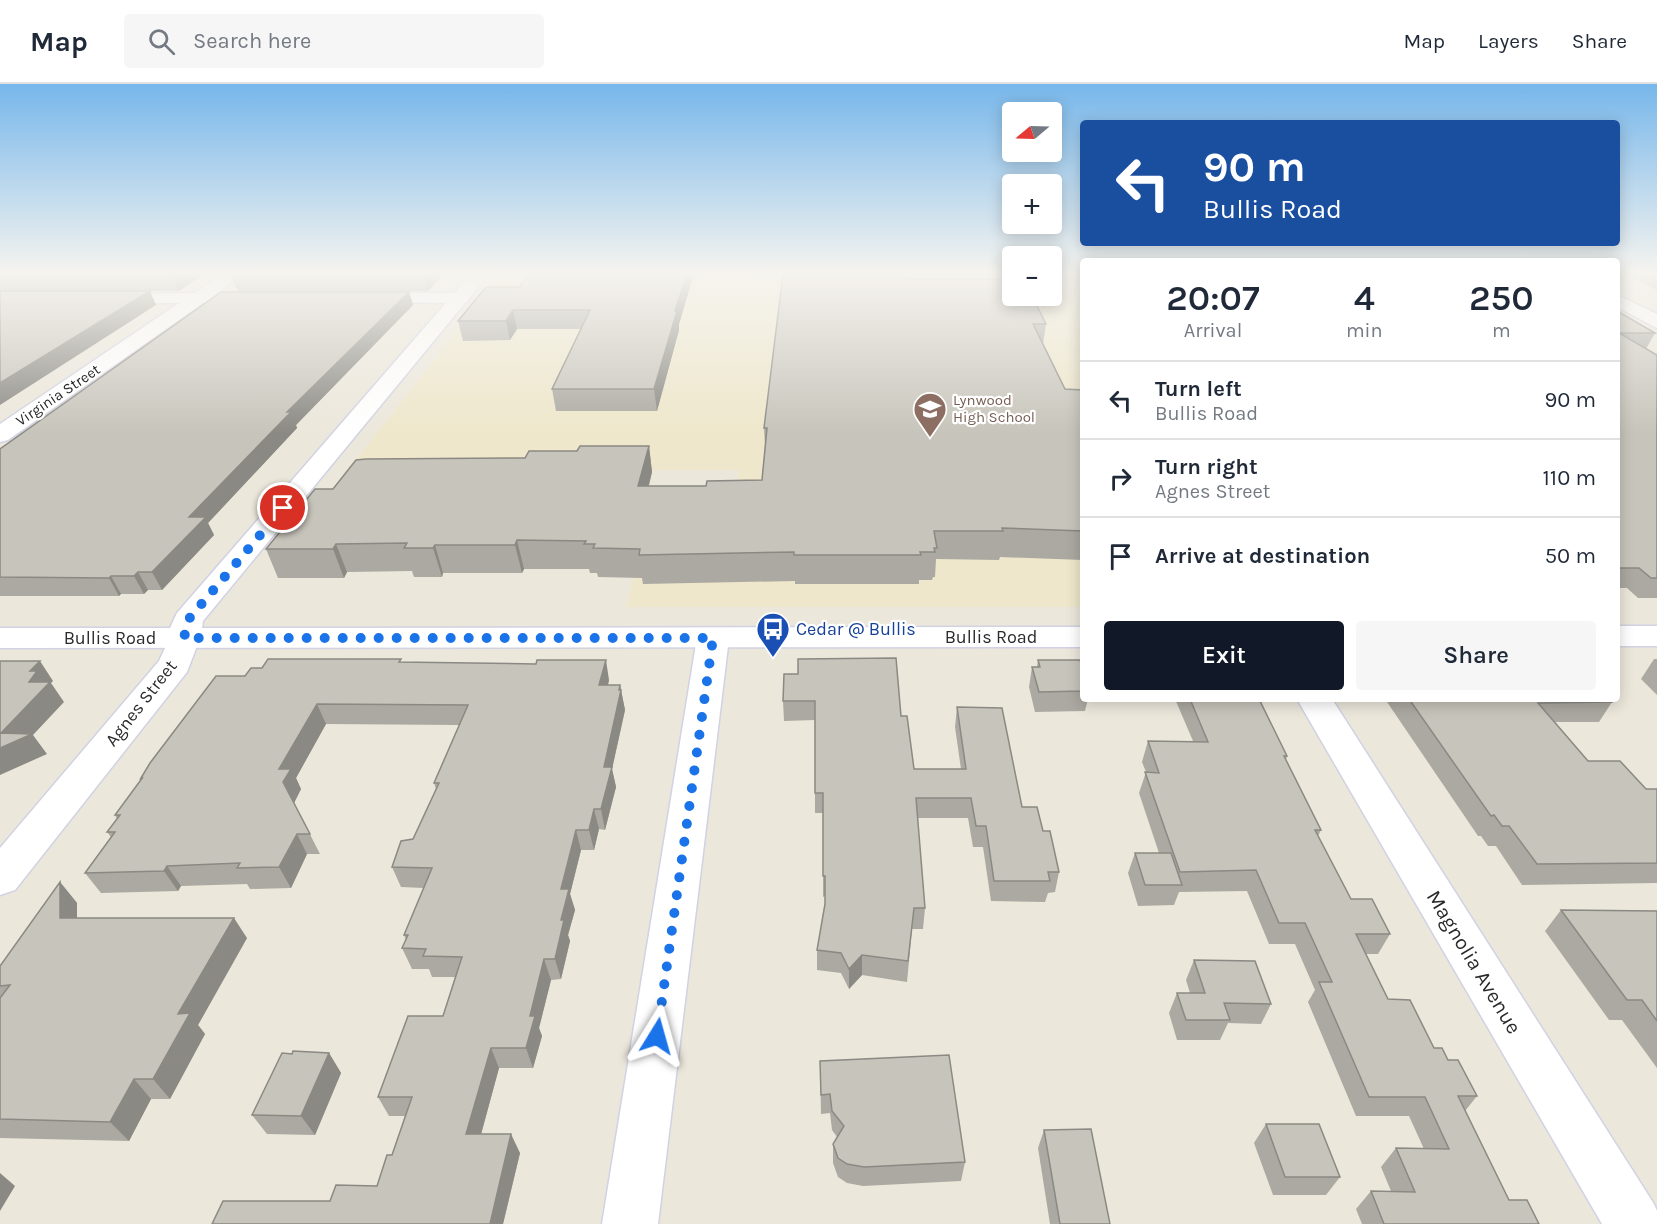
<!DOCTYPE html>
<meta charset="utf-8">
<style>
:root{--surface:#fff;--page:#f6f6f7;--text:#1f2937;--muted:#747a83;--line:#e0e1e3;--accent:#111827}
body{margin:0;font-family:Karla,sans-serif;background:var(--page);color:var(--text);height:100vh;display:flex;flex-direction:column;font-size:22px;white-space:nowrap}
*{box-sizing:border-box;margin:0}
p{font-size:20px;color:var(--muted)}
.icon{flex:none;width:33px;height:33px;fill:none;stroke:currentColor;stroke-width:2;stroke-linecap:round;stroke-linejoin:round}
.map{position:relative;flex:1;overflow:hidden}
.details{position:absolute;left:1080px;top:174px;width:540px;height:444px;display:flex;flex-direction:column;background:var(--surface);border-radius:6px;box-shadow:0 3px 15px #0003}
.details>*{flex:none}
.top-card{position:absolute;left:1080px;top:36px;width:540px;height:126px;border-radius:6px;box-shadow:0 3px 15px #0003;background:#1a4fa0;color:#fff;overflow:hidden}
.needle{width:39px;rotate:251deg}
.tools{position:absolute;left:1002px;top:18px;display:grid;gap:12px}
.tools a{display:grid;place-items:center;width:60px;height:60px;border-radius:6px;background:var(--surface);box-shadow:0 3px 15px #0003;font-size:30px}
.pin{position:absolute;display:grid;place-items:center;width:51px;height:51px;color:#fff;margin:-26px;border:3px solid #fff;border-radius:50%;box-shadow:0 2px 6px #0007}
.me{position:absolute;width:66px;margin:-33px;rotate:8deg;stroke-linejoin:round;filter:drop-shadow(0 0 4px #0008)}
.turn{display:flex;align-items:center;gap:21px;height:126px;padding:0 24px;font-size:27px}
.turn .icon{width:78px;height:78px;stroke-width:2.5}
.turn b{display:block;font-size:42px;line-height:51px}
.eta{display:flex;justify-content:space-evenly;align-items:center;height:102px;text-align:center}
.eta b{font-size:36px;font-weight:600;line-height:42px}
.action{display:flex;gap:12px;margin-top:auto;padding:12px 24px}
.action a{flex:1;height:69px;border-radius:6px;background:var(--accent);color:#fff;font-size:24px;font-weight:600;line-height:69px;text-align:center}
.action a+a{background:var(--page);color:var(--text)}
ul{padding:0;list-style:none}
li{display:flex;align-items:center;gap:18px;height:78px;padding:0 24px;border-top:2px solid var(--line)}
li div{flex:1}
li b{display:block;font-size:22px}
li em{font-style:normal}
header{display:flex;align-items:center;gap:36px;box-sizing:border-box;height:84px;padding:0 30px;background:var(--surface);border-bottom:2px solid var(--line)}
header strong{font-size:28px}
nav{display:flex;gap:33px;margin-inline-start:auto;font-size:21px}
.search{width:420px;height:54px;background:var(--page);display:flex;align-items:center;gap:15px;box-sizing:border-box;padding:0 21px;border-radius:6px;color:var(--muted);font-size:22px}
.map>svg:first-child{display:block}
</style>
<header>
<strong>Map</strong>
<div class="search"><svg class="icon" aria-label="search" viewBox="0 0 24 24"><circle cx="10" cy="10" r="6"/><path d="M15 15l6 6"/></svg>Search here</div>
<nav><a>Map</a><a>Layers</a><a>Share</a></nav>
</header>
<div class="map">
<svg width="1657" height="1140" viewBox="0 0 1657 1140">
<rect width="100%" height="100%" fill="#ece7db"/>
<!-- education -->
<path fill="#eee7cb" d="M502 190H607L605 195H768L769 190H1012V212H1052V190H1083V523H626L652 424H734L739 386H348Z"/>
<g fill="none" stroke-linecap="round" stroke-linejoin="round">
<defs>
<path id="minor" d="M222 190H242L219 209 262 210 265 214 262 218 256 219H203L8 356 0 358V340L179 219H107L101 218 98 214 101 210 195 209Z
M365 209H461L467 210 470 214 467 218 461 219 359 218 356 214 359 210Z
M184 544 195 547 200 554 187 588 15 806 0 811V764L159 577 173 547Z
M713 544 724 547 729 554 658 1140H602L697 554 702 547Z
M1297 615H1332L1654 1120 1657 1127V1140H1602Z"/>
<path id="tertiary" d="M471 190H489L203 537 202 544 1083 543V563L0 564V544H170L177 529Z
M1617 211 1657 230V244L1617 223Z
M1617 542H1657V562H1617Z"/>
</defs>
<!-- minor casing -->
<use href="#minor" stroke="#d1d2e3" stroke-width="3"/>
<!-- tertiary casing -->
<use href="#tertiary" stroke="#d1d2e3" stroke-width="3"/>
<!-- minor -->
<use href="#minor" fill="#fff" fill-rule="evenodd"/>
<!-- tertiary -->
<use href="#tertiary" fill="#fff" fill-rule="evenodd"/>
</g>
<!-- wall -->
<path fill="#aba9a1" d="M0 190H204L179 207H0Z
M230 190H443L428 207H238L234 200Z
M533 190H711V193H693L679 240V246L657 327H556L552 305 581 245H517L510 256 463 257 458 237 520 203Z
M1626 190H1657V206Z
M906 195 1046 240 1043 260 1065 305 1083 306V476L1000 473 999 476 936 475 935 493H933L932 496H919V500H795V497L643 500 642 494 598 493 597 489H590L589 485H524L522 489H443L442 493H414L412 487 347 488 344 494H278L266 465 333 405 525 374 577 367 649 362 652 388 649 402H706L762 396 765 361 764 344Z
M409 208 413 221 296 341 297 344 208 439 214 451 162 506H148L144 510H121L119 512H0V365Z
M1617 227 1655 249 1646 265 1657 271V514H1638L1627 504H1617Z
M1654 575H1657V611L1641 595Z
M1038 576 1083 585V615H1088L1085 627 1035 628 1029 603 1032 583H1037Z
M402 578 609 596 608 601H620L625 626 612 685 616 703 605 746 599 745 594 766H581L570 810 575 826 568 851 570 857 561 895 551 896 539 944 542 952 533 984H499L481 1050 520 1069 503 1140H212L330 1117 377 1102 392 1071 405 1032H389L378 1013 443 932 455 893H432L429 885H412L402 864 406 856 404 851 424 804 401 803 392 783 413 755 436 705 434 699 459 641 326 640 296 694 301 705 294 719 320 770H307L291 804 250 805 247 800 181 802 178 807 101 809 85 789 111 753 107 748 117 735 115 731 142 695 141 694 245 592Z
M784 590 901 632 914 685H961L955 643 957 623 1022 723 1043 747 1059 788 1055 808 1048 809 1045 818 991 817 983 763H973L968 734H917L925 824 923 845H912L907 898 862 891 849 905 841 889 817 886V866L825 820V812L823 813V729H815V636L784 637 783 617Z
M1175 615H1259L1287 672 1286 676 1321 746 1318 752 1351 815 1390 850 1378 870H1366L1388 915 1434 964 1448 976 1477 1012 1465 1027 1509 1116 1539 1140H1362L1356 1125 1371 1107H1391L1381 1083 1396 1064 1424 1065 1409 1032H1356L1308 918 1315 906 1295 860H1269L1247 807 1179 808 1174 821 1138 822 1128 789 1135 769H1159L1139 709 1146 688 1142 678 1148 657H1193Z
M1385 615H1610L1612 618 1599 638H1555L1588 677 1646 705H1657V799L1522 801 1496 762H1488L1481 752H1478Z
M60 798 77 819V834L247 854 198 941 205 950 170 1015H151L129 1057 0 1054V882Z
M1561 826 1657 827V984L1622 936H1609L1545 847Z
M1194 876 1271 920 1261 940 1228 939 1220 956H1177L1169 929 1177 909H1190L1186 896Z
M329 969 341 989 315 1051 267 1050 252 1031Z
M820 977 965 1078 961 1097 863 1102 847 1099 838 1093 833 1079V1060L837 1053 832 1046 830 1029 821 1030Z
M1266 1040 1340 1093 1326 1111H1273L1254 1059Z
M1044 1046 1110 1140H1050L1038 1064Z"/>
<!-- shaded-wall -->
<path fill="#8b8983" d="M178 190H204L179 207 173 193Z
M427 190H443L428 207 424 193Z
M687 190H693V193L679 240V246L657 327 654 305 675 227Z
M150 207 156 221 0 321V299Z
M409 208 413 221 296 341 297 344 208 439 214 451 162 506 152 488 189 433 287 328Z
M513 226 517 245 510 256 506 237Z
M649 362 652 388 641 430 638 402Z
M517 456 524 485 522 489 515 461Z
M336 460 347 488 344 494 333 465Z
M435 461 443 489 442 493 433 464Z
M138 488 148 506 144 510 134 492Z
M111 492 121 510 119 512 109 494Z
M606 576 609 596 603 621 599 601Z
M40 577 53 597 51 599 64 618 33 651 47 670 0 691V664L1 649 29 598 30 587Z
M620 601 625 626 612 685 616 703 605 746 601 725 604 683Z
M317 620 326 640 296 694 301 705 294 719 283 698 279 685Z
M594 725 599 745 594 766 589 746Z
M576 746 581 766 570 810 575 826 568 851 570 857 561 895 555 875 561 836V805Z
M297 750 307 770 291 804 279 783Z
M167 782 181 802 178 807 164 787Z
M60 798 77 819V854L60 834Z
M234 834 247 854 198 941 205 950 170 1015 153 995 178 930Z
M862 871V891L849 905V885Z
M544 875 551 896 539 944 542 952 533 984 526 964 530 932Z
M491 964 499 984 476 1069 466 1050Z
M329 969 341 989 315 1051 301 1032Z
M134 995 151 1015 129 1057 110 1038Z
M511 1050 520 1069 503 1140H490Z
M0 1089 15 1102 0 1127Z"/>
<!-- building -->
<path fill="#c7c4bb" stroke="#8b8983" stroke-width="1.5" d="M0 190H178L173 193H0Z
M231 190H427L424 193H233Z
M533 190H687L675 227H677L654 305H552L590 226H513L506 237H458L486 203H520L523 198Z
M783 190H896L906 192V195H1012V212H1032L1046 240H1033L1065 305 1083 306V447L1002 444 1003 447H934L937 464H934L935 468H920L921 471H794V468L639 471 640 465 593 464 595 460H584L586 457 517 456 515 461H435L433 464H404L407 459 336 460 333 465H266L315 405H333L356 376 366 375 525 374 529 367H577L580 362H649L638 402H706L707 397 762 396 767 344H764Z
M0 207H150L0 299Z
M221 208H409L287 328H291L189 433H206L152 488H138L134 492H111L109 494 0 493V365Z
M1617 227 1655 249H1619L1657 271V494H1651L1639 484H1617Z
M896 574 901 632H907L914 685H966L957 623 1002 624 1022 723H1037L1043 747H1050L1059 788H1048L1050 797H994L986 742H976L971 714H916L925 824H914L908 877 862 871 849 885 841 869 817 866 825 820V792H823V709H815V617H783L784 590H798V575Z
M268 575H401L399 578 536 580 537 576H606L599 601H620L619 606H621L604 683H612L601 725H594L589 746H576L561 805H569L561 836H564L555 875H544L530 932H535L526 964H491L466 1050H511L490 1140H212L223 1117H330L336 1101 377 1102 387 1071H392L412 1013H378L408 932H443L462 873 423 872 426 865 402 864 408 851H404L432 784 392 783 401 757 413 755 439 699H434L468 621 317 620 279 685H291L283 698 310 750H297L279 783 237 784 240 779 167 782 164 787 85 789 115 748H107L120 731H115L143 693 141 694 150 679 216 592H245L251 584H262Z
M1038 576H1080L1083 585V607L1039 608 1032 583H1040Z
M0 577H40L30 587H37L29 598H50L1 649 32 650 0 664Z
M1190 615H1259L1287 672H1284L1321 746H1315L1351 815H1372L1390 850H1356L1388 915 1410 916 1434 964H1442L1448 976H1458L1477 1012H1458L1509 1116H1527L1539 1140H1384L1371 1107 1415 1108 1396 1064 1449 1065 1425 1013H1369L1319 898H1332L1305 839H1279L1256 786 1180 788 1145 688 1159 689 1148 657 1208 658Z
M1409 615H1610L1612 618 1538 619 1588 677H1620L1646 705H1657V779L1537 780 1509 742H1502L1494 731 1491 732Z
M1135 769H1171L1182 801H1145Z
M60 798V834H234L178 930 190 929 153 995H134L110 1038 0 1035V914L10 901 0 902V882Z
M1561 826 1657 827V937L1642 916H1627Z
M1194 876 1255 877 1271 920 1224 919 1230 936H1186L1177 909H1205Z
M293 967 329 969 301 1032 252 1031 282 969 292 970Z
M949 971 965 1078 864 1083 847 1080 838 1074 833 1060 844 1042 832 1027 830 1010 821 1011 820 977Z
M1266 1040H1319L1340 1093H1285Z
M1091 1045 1110 1140H1060L1044 1046Z"/>
<!-- sky -->
<linearGradient id="sky" x2="0" y2="1"><stop stop-color="#77b7eb"/><stop offset="0.54" stop-color="#f6f4ef"/><stop offset="1" stop-color="#f6f4ef" stop-opacity="0"/></linearGradient>
<rect width="1657" height="350" fill="url(#sky)"/>
<g fill="none" stroke-linecap="round" stroke-linejoin="round">
<!-- route -->
<path stroke="#1a73e8" stroke-width="10" stroke-dasharray="0 18" d="M283 424 188 536 184 554H713L657 952"/>
</g>
<!-- icons -->
<defs>
<symbol id="school-pin" viewBox="-11 -11 22 30"><path d="M0 17L-7.5 6A9.5 9.5 0 1 1 7.5 6Z" fill="#8d6e63" stroke="#fff"/><path d="M0-5L7-2L0 1L-7-2ZM-4 1L0 2.5L4 1V4Q0 6-4 4Z" fill="#fff"/></symbol>
<symbol id="bus-pin" viewBox="-11 -11 22 30"><path d="M0 17L-7.5 6A9.5 9.5 0 1 1 7.5 6Z" fill="#1a4fb4" stroke="#fff"/><path d="M-5-6H5V4H4V6H2V4H-2V6H-4V4H-5ZM-3.5-4V0h7V-4ZM-3.5 1.2v1.5H-2V1.2ZM2 1.2v1.5H3.5V1.2Z" fill="#fff"/></symbol>
</defs>
<g fill-rule="evenodd">
<use href="#school-pin" x="911" y="306" width="38" height="52"/>
<use href="#bus-pin" x="754" y="526" width="38" height="52"/>
</g>
<g text-anchor="middle" dominant-baseline="central" stroke-width="4.5" stroke-linejoin="round" paint-order="stroke">
<!-- far-street labels -->
<g font-size="15" fill="#2a2a2a" stroke="#fff">
<text transform="translate(58 311) rotate(-34)">Virginia Street</text>
</g>
<!-- far-education labels -->
<g font-size="15" fill="#785e54" stroke="#fff" text-anchor="start">
<text x="953" y="316">Lynwood<tspan x="953" dy="17">High School</tspan></text>
</g>
<!-- transit labels -->
<g font-size="18" fill="#164399" stroke="#fff" text-anchor="start">
<text x="796" y="545">Cedar @ Bullis</text>
</g>
<!-- street labels -->
<g font-size="18" fill="#2a2a2a" stroke="#fff">
<text x="991" y="553">Bullis Road</text>
<text x="110" y="554">Bullis Road</text>
<text transform="translate(141 619) rotate(-52)">Agnes Street</text>
</g>
<!-- near-street labels -->
<g font-size="21" fill="#2a2a2a" stroke="#fff">
<text transform="translate(1474 878) rotate(59)">Magnolia Avenue</text>
</g>
</g>
</svg>
<div class="tools">
<a><svg class="needle" viewBox="-14 -14 28 28"><path d="M0-13l5 13h-10z" fill="#e53935"/><path d="M0 13l5-13h-10z" fill="#747a83"/></svg></a>
<a>+</a>
<a>−</a>
</div>
<div class="pin" style="left:283px;top:424px;background:#d93025"><svg class="icon" aria-label="arrive" viewBox="0 0 24 24"><path d="M6 21V4h12l-3 4 3 4H6"/></svg></div>
<svg class="me" style="left:657px;top:952px" viewBox="-20 -20 40 40"><path d="M0-17L14 15 0 8-14 15z" fill="#1a73e8" stroke="#fff" stroke-width="4"/></svg>
<div class="top-card">
<div class="turn"><svg class="icon" aria-label="left" viewBox="0 0 24 24"><path d="M17 20v-9H6M10 6l-5 5 5 5"/></svg><div><b>90 m</b>Bullis Road</div></div>
</div>
<section class="details">
<div class="eta">
<div><b>20:07</b><p>Arrival</p></div>
<div><b>4</b><p>min</p></div>
<div><b>250</b><p>m</p></div>
</div>
<ul>
<li><svg class="icon" aria-label="left" viewBox="0 0 24 24"><path d="M17 20v-9H6M10 6l-5 5 5 5"/></svg><div><b>Turn left</b><p>Bullis Road</p></div><em>90 m</em></li>
<li><svg class="icon" aria-label="right" viewBox="0 0 24 24"><path d="M7 20v-9h11M14 6l5 5-5 5"/></svg><div><b>Turn right</b><p>Agnes Street</p></div><em>110 m</em></li>
<li><svg class="icon" aria-label="arrive" viewBox="0 0 24 24"><path d="M6 21V4h12l-3 4 3 4H6"/></svg><div><b>Arrive at destination</b></div><em>50 m</em></li>
</ul>
<div class="action"><a>Exit</a><a>Share</a></div>
</section>
</div>
